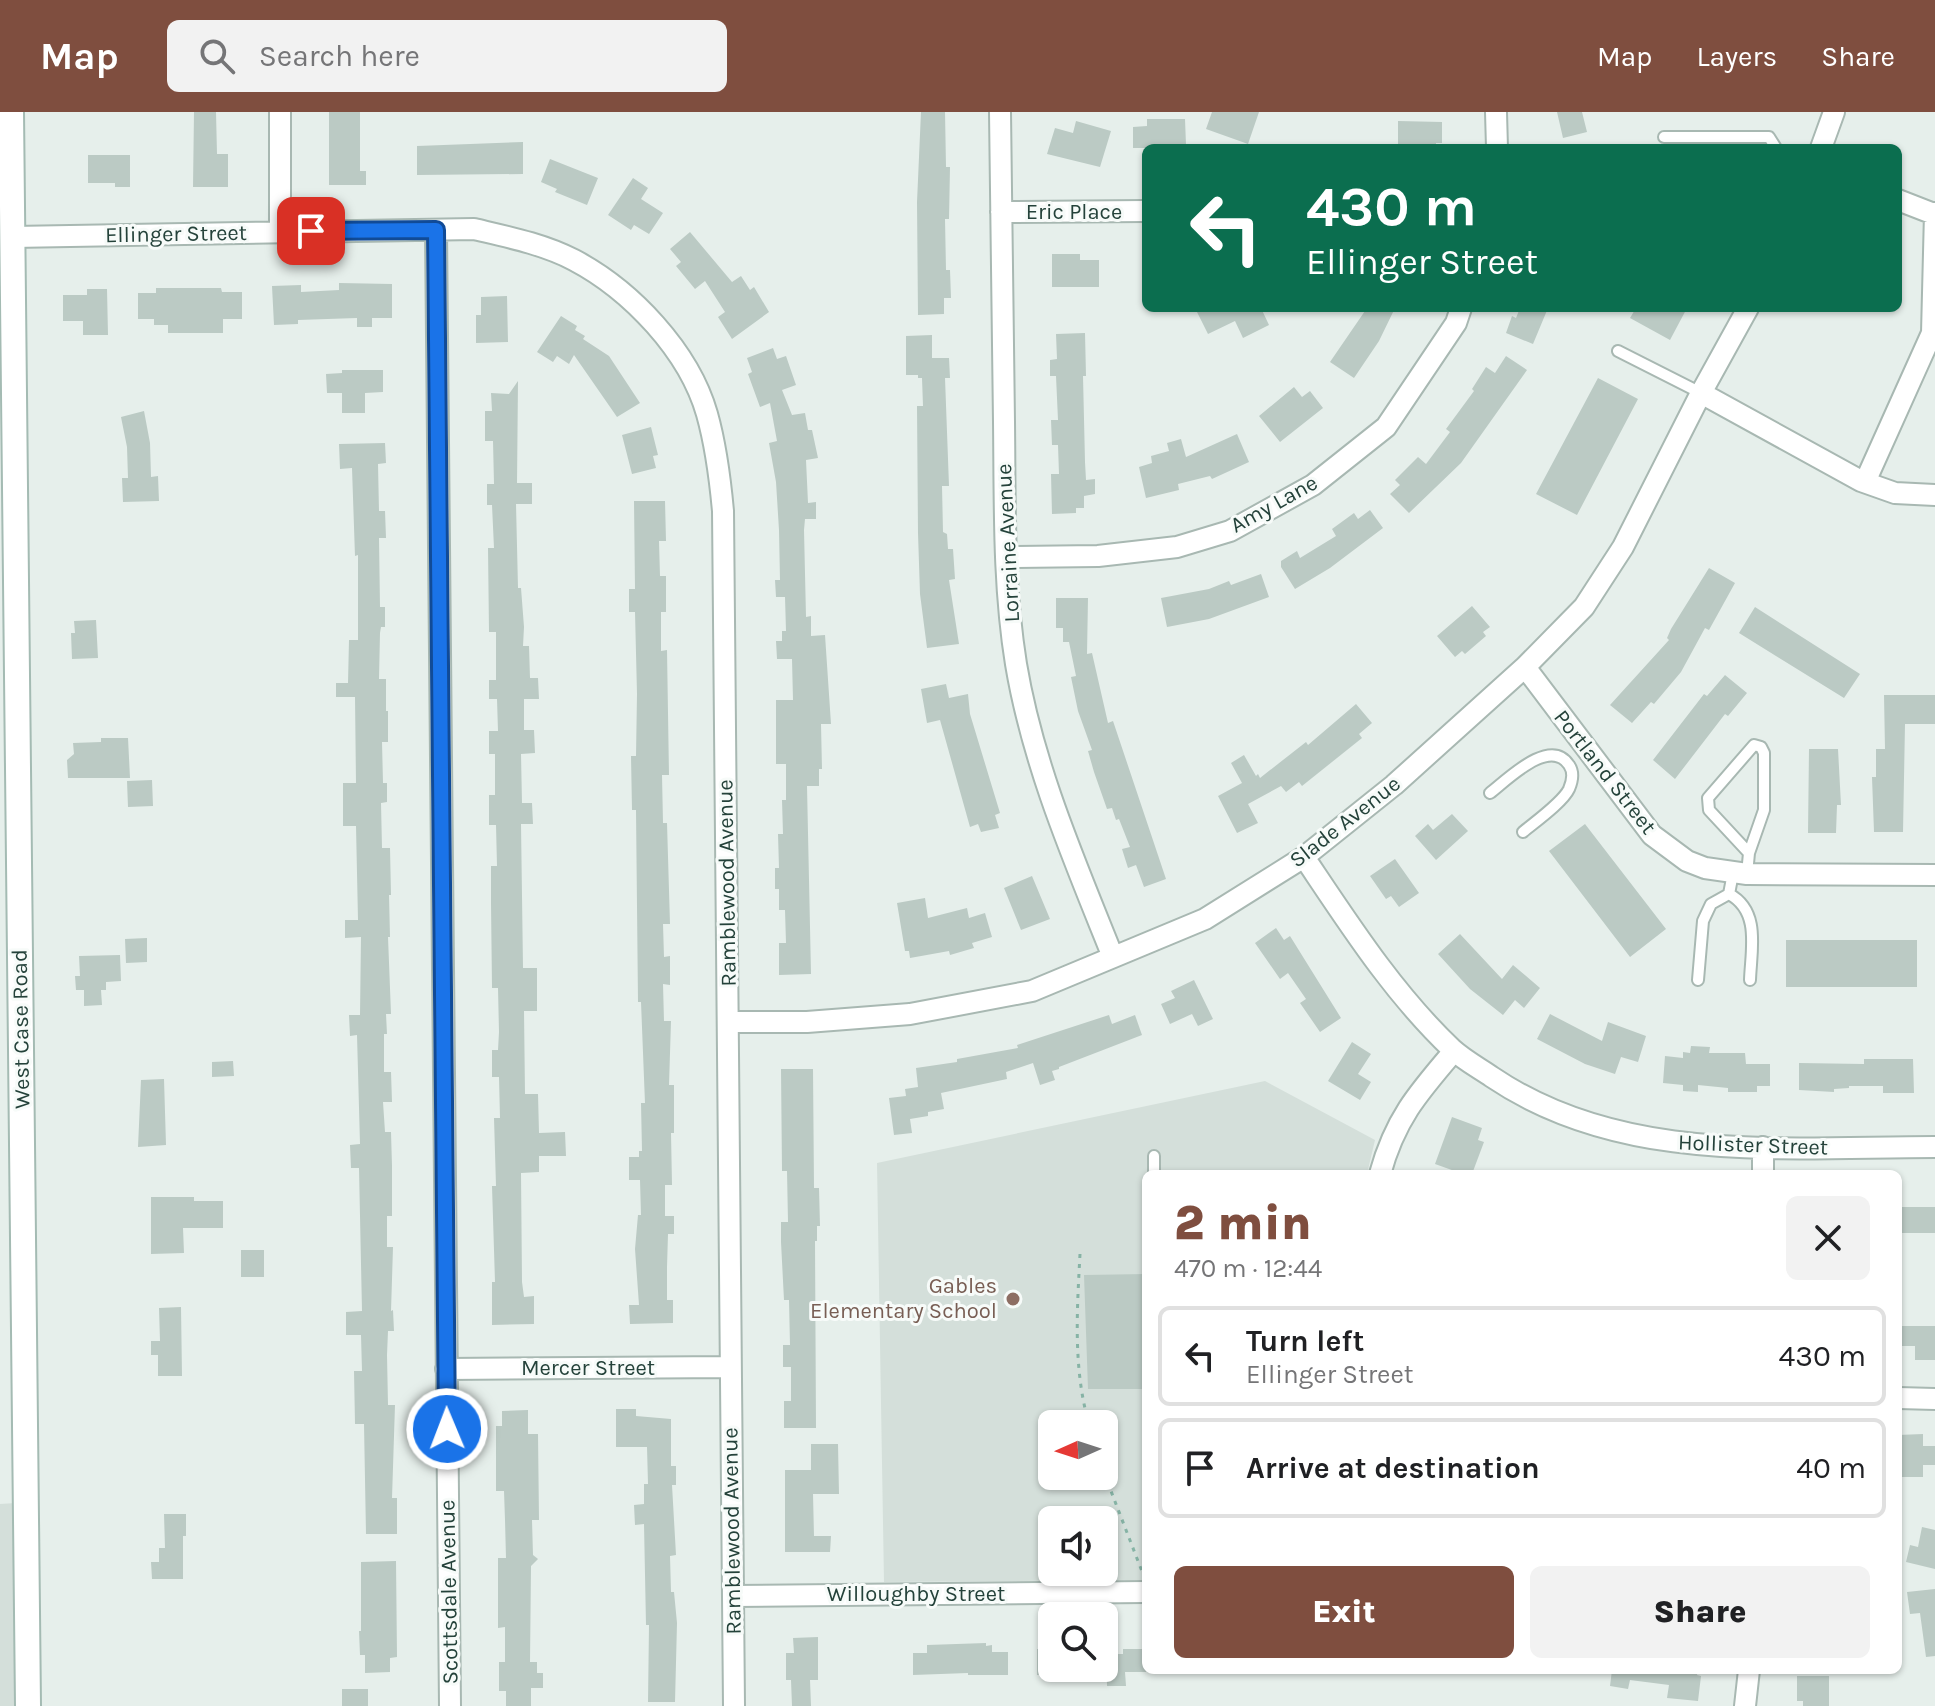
<!DOCTYPE html>
<meta charset="utf-8">
<style>
:root{--surface:#fff;--page:#f2f2f2;--text:#202124;--muted:#757577;--line:#e0e0e0;--accent:#7f4e3f}
body{margin:0;font-family:Karla,sans-serif;background:var(--page);color:var(--text);height:100vh;display:flex;flex-direction:column;font-size:30px;white-space:nowrap}
*{box-sizing:border-box;margin:0}
p{font-size:26px;color:var(--muted)}
.icon{flex:none;width:44px;height:44px;fill:none;stroke:currentColor;stroke-width:2;stroke-linecap:round;stroke-linejoin:round}
.map{position:relative;flex:1;overflow:hidden}
.sheet{position:absolute;left:1142px;top:1058px;width:760px;height:504px;display:flex;flex-direction:column;background:var(--surface);border-radius:12px;box-shadow:0 2px 6px #0004}
.sheet>*{flex:none}
.banner{position:absolute;left:1142px;top:32px;width:760px;height:168px;border-radius:12px;box-shadow:0 2px 6px #0004;background:#0b6e4f;color:#fff;overflow:hidden}
.needle{width:52px;rotate:267deg}
.buttons{position:absolute;left:1038px;top:1298px;display:grid;gap:16px}
.buttons a{display:grid;place-items:center;width:80px;height:80px;border-radius:12px;background:var(--surface);box-shadow:0 2px 6px #0004;font-size:40px}
.pin{position:absolute;display:grid;place-items:center;width:68px;height:68px;color:#fff;margin:-34px;border-radius:16px;box-shadow:0 4px 12px #0006}
.me{position:absolute;width:88px;margin:-44px;rotate:359deg;stroke-linejoin:round;filter:drop-shadow(0 0 6px #0008)}
.turn{display:flex;align-items:center;gap:28px;height:168px;padding:0 32px;font-size:36px}
.turn .icon{width:104px;height:104px;stroke-width:2.5}
.turn b{display:block;font-size:56px;line-height:68px}
.round{display:grid;place-items:center;flex:none;width:84px;height:84px;border-radius:12px;background:var(--page)}
.summary{display:flex;align-items:center;justify-content:space-between;height:136px;padding:0 32px}
h1{font-size:48px;font-weight:800;line-height:60px;color:var(--accent)}
.primary-button{display:flex;gap:16px;margin-top:auto;padding:16px 32px}
.primary-button a{flex:1;height:92px;border-radius:12px;background:var(--accent);color:#fff;font-size:32px;font-weight:800;line-height:92px;text-align:center}
.primary-button a+a{background:var(--page);color:var(--text)}
ul{padding:0;list-style:none}
li{display:flex;align-items:center;gap:24px;height:100px;margin:0 16px 12px;padding:0 16px;border:4px solid var(--line);border-radius:12px}
li div{flex:1}
li b{display:block;font-size:30px}
li em{font-style:normal}
header{display:flex;align-items:center;gap:48px;box-sizing:border-box;height:112px;padding:0 40px;background:var(--accent);color:#fff}
header strong{font-size:38px}
nav{display:flex;gap:44px;margin-inline-start:auto;font-size:28px}
.search{width:560px;height:72px;background:var(--page);display:flex;align-items:center;gap:20px;box-sizing:border-box;padding:0 28px;border-radius:12px;color:var(--muted);font-size:30px}
.map>svg:first-child{display:block}
</style>
<header>
<strong>Map</strong>
<div class="search"><svg class="icon" aria-label="search" viewBox="0 0 24 24"><circle cx="10" cy="10" r="6"/><path d="M15 15l6 6"/></svg>Search here</div>
<nav><a>Map</a><a>Layers</a><a>Share</a></nav>
</header>
<div class="map">
<svg width="1935" height="1594" viewBox="0 0 1935 1594">
<rect width="100%" height="100%" fill="#e6efeb"/>
<!-- built -->
<path fill="#d4dfda" fill-rule="evenodd" d="M1265 969 1375 1028 1367 1062H1146V1468L884 1470 877 1051ZM1052 1312H1104V1364H1052ZM1052 1408H1104V1460H1052Z
M16 1391 18 1594H0V1392Z"/>
<!-- building -->
<path fill="#bbcac4" d="M194 0H216L217 42H228V75H193Z
M329 0H360V59H366V73H329Z
M921 0H945L946 55H950L949 107H945L946 158H950L951 186H944V202L918 203 917 90Z
M1212 0H1259L1248 32 1206 17Z
M1557 0H1582L1587 20 1563 26Z
M1147 7H1185L1186 33H1168V36H1133V15L1147 14Z
M1076 9 1111 19 1100 55 1047 42 1055 16 1073 21Z
M1398 9 1442 10V31H1436V36H1398Z
M523 30V62L417 63V34Z
M88 43H130V75H115V71H88Z
M550 47 598 66 587 93 555 80 557 77 541 70Z
M633 66 648 76 641 87 663 101 649 122 634 113 631 118 608 103Z
M690 120 732 170 741 164 750 178 754 175 769 200 732 227 718 205 725 200 705 169 695 177 676 154 681 150 670 137Z
M1052 142H1080V148H1099V175H1052Z
M339 171 392 172V206H372V215H357V206L298 208V212L274 213 272 174 301 173V180L339 178Z
M156 176H221L222 180H242V207H223V221H168V213H154V207H138V181H156Z
M87 177H107L108 223H83V209H63V183H87Z
M507 184 508 230 476 231V203H481V185Z
M1195 196H1261L1269 213 1243 226 1235 209 1208 222Z
M1367 196H1395L1379 229 1354 266 1330 250Z
M1520 196H1548L1533 232 1506 221 1512 204 1516 206Z
M1636 196H1687L1670 228 1630 206Z
M561 204 577 214 575 218 585 224 583 227 609 244 640 291 617 305 574 243 569 252 557 244 553 250 537 240Z
M1085 221 1086 264H1083L1085 350 1086 368 1095 367V382L1084 384V396H1076V401L1052 402 1051 362H1059L1058 333H1052L1051 308H1058L1056 264H1050V248L1057 247 1056 222Z
M932 223V246H949L950 266H945L949 374H942L943 420 947 422 948 437H953L955 467 949 468 959 532 927 536 920 482 918 421 917 294H923L922 266H918V263H906V224Z
M773 236 777 247 786 244 796 273 782 278 792 303 805 301 808 318H812L818 346 806 348 808 391 816 390V407H805L804 418 806 505 811 504V524L825 523 831 612H821L822 657H819V674H807L811 862 779 863V831H786L785 798H779V777H775V756H779L778 722H783L782 688H786V652H776V588H793L792 547H777L776 529H782V519H786L785 485H776L775 468H780L779 418 776 370 769 331 777 329 770 291 760 295 748 262 752 260 747 246Z
M1506 244 1527 258 1461 351 1409 401 1390 382 1400 373 1395 368 1418 345 1426 352 1450 320 1446 317 1474 279 1472 277 1486 255 1495 261Z
M342 258H383V280L365 281V301H342V281H327L326 262 342 261Z
M1598 266 1638 287 1577 403 1536 382Z
M518 269 517 371H532V392H516L518 476H521L524 515 523 534H529L530 566H538L539 587H524V618H534L535 641 521 642 522 691H532L533 712H521L523 856H537V899H524L525 982H538L539 1021 565 1020 566 1044H539V1060L521 1061 522 1170 524 1185 534 1184V1212L492 1213V1170H495L492 1074H496L494 1006H500L499 965H492V938H498L499 920 498 876H492L491 791V754H497L496 713H489V683H495V642H489V619H498L497 587H489V568H496V520H489L488 436H494L492 393H487V372H494L493 329H485V299H492L491 281 509 282Z
M1294 275 1302 285 1310 279 1323 296 1280 330 1259 304Z
M144 299 150 331 151 365 158 364 159 389 123 390 122 366H128L127 335 121 305Z
M651 315 658 343 653 344 656 356 632 362 622 323Z
M1237 322 1249 350 1212 367 1210 364 1178 372 1179 378 1146 386 1139 355 1152 351 1151 344 1169 339 1167 331 1181 327 1186 345Z
M385 331 386 351 378 352 379 399H385L386 426H379L380 495H385V515H381L380 521 379 567H386V599H388V630H382L383 671H387V690L381 691 382 736H390L391 783H389L390 825H388L391 902H386L387 922H384V960H391L392 990H383L385 1020H391L392 1054V1104H387V1135H393L391 1199 393 1198 394 1219H388L387 1243 388 1293H395L392 1386H397V1422H366L364 1312H355L354 1259H362L361 1223H346V1200L362 1199 359 1056H351L350 1033 360 1032 357 923 350 924 349 903H360L361 825 345 826V808H358L356 714H343V671H356L355 585H336V571H348L349 528H358V443L355 444 352 356 340 357 339 332Z
M634 389H665L666 429H659L660 464H666V500H661V539L667 538 669 663H662L663 711H667L670 812H663L664 845 670 844V873L663 872 664 909H671L669 973H674V1021H671L672 1073H665V1104H674V1122H668L667 1155V1188H673V1211L630 1212 629 1193H639L635 1137 638 1103H641L640 1068H629V1045H639V1039H642L641 991H645L641 890H638L636 698H632L631 644H636L637 582 635 500H629V477H635Z
M1370 398 1383 416 1330 456 1295 477 1281 455V449L1297 439 1300 446 1336 424 1332 417 1354 401 1358 407Z
M1709 456 1735 471 1709 518 1705 516 1681 560 1654 592 1651 590 1632 611 1610 593 1669 528 1667 526 1671 517Z
M1261 462 1269 485 1209 507 1167 515 1161 486 1209 477 1229 469 1231 473Z
M1056 486H1088L1087 542 1092 541 1108 611 1113 609 1166 767 1144 775 1136 753 1128 756 1122 737 1130 735 1119 707 1116 708 1112 696 1107 697 1094 660 1088 639 1092 638 1078 599 1071 565 1076 564 1069 530H1063V516H1056Z
M1472 494 1490 515 1483 520 1486 524 1465 542 1462 539 1455 545 1437 524Z
M1755 495 1860 562 1844 586 1739 521Z
M96 508 98 546 72 547 71 521H75L74 509Z
M1725 563 1747 581 1728 604 1725 602 1675 667 1653 648 1704 582 1707 584Z
M946 572 949 586 968 582 970 602 1000 701 995 703 999 716 981 720 978 712 970 715 940 608 927 611 921 577Z
M1884 583H1935V612H1905L1903 720H1874L1872 665H1876V637H1885Z
M1356 592 1372 611 1359 622 1362 626 1302 674 1299 670 1286 680 1281 674 1248 692 1258 711 1237 721 1218 684 1242 671 1231 651 1244 643 1256 664 1258 662 1260 666 1306 630 1308 633Z
M101 626H128L130 666H68L67 648 74 642 73 631 101 630Z
M1809 637H1838L1841 693H1837L1836 721H1808Z
M152 668 153 694 128 695 127 669Z
M1452 702 1468 719 1436 748 1415 724 1428 712 1433 718Z
M1585 712 1666 817 1630 845 1549 739Z
M1395 747 1419 781 1399 795 1391 784 1386 787 1370 764Z
M1032 764 1050 807 1021 818 1004 776Z
M925 786 928 806 967 796 969 806 985 801 992 825 972 831 974 836 950 843 949 839 910 846 909 839H905L897 791Z
M1276 816 1284 828 1290 824 1341 906 1320 920 1300 891 1306 887 1288 861 1280 867 1255 831Z
M1460 822 1502 867 1513 853 1540 876 1524 896 1515 888 1503 903 1470 877 1438 842Z
M147 826V850L126 851 125 827Z
M1786 828H1917V875H1786Z
M120 843 121 869 106 870V878H101L102 893 84 894V878H76L75 864H80L79 844Z
M1194 868 1213 907 1198 914 1192 902 1170 912 1161 892 1175 886 1171 879Z
M1550 902 1602 929 1608 910 1646 924 1638 950 1621 945 1615 962 1585 952 1537 927Z
M1109 903 1112 912 1135 903 1142 923 1059 955V957L1052 959 1055 968 1040 973 1033 951 1006 960 1007 967 941 981 944 997 928 1000V1004L910 1007 912 1021 894 1023 889 986 906 984 905 977 918 975 916 956 957 950V947L1018 936 1017 933Z
M1352 930 1371 942 1358 962 1371 970 1360 988 1328 969Z
M1691 934 1710 935 1709 941H1745L1746 952H1770V974H1757V980H1728V976L1698 973V980L1683 979V973L1663 971 1665 944 1683 946V940L1690 941Z
M1864 947H1913L1914 981H1883V974H1849V976L1834 977V980L1799 978V951L1864 952Z
M233 949 234 964 212 965V950Z
M781 957H813L814 1076H819L820 1114H817V1129H815L816 1316H784V1289H791V1255H783V1233H790L789 1188H784L781 1130V1110H788L787 1059H782Z
M164 967 166 1033 138 1035 141 968Z
M1452 1005 1482 1016 1478 1028 1484 1030 1472 1062H1463L1435 1052Z
M151 1085H194V1089H223V1116H183L184 1141 151 1142Z
M1898 1095H1935V1121H1898Z
M241 1138H264V1165H241Z
M1146 1162V1277H1088L1084 1163Z
M181 1195 182 1264H158V1243H151V1229H160L159 1196Z
M1902 1214H1935V1248H1915V1234H1902Z
M616 1297H636V1304L671 1307V1354H676V1373H672L676 1443 670 1444 671 1480H674L677 1511 675 1590H648L649 1513H646L644 1412 635 1413 634 1393 644 1392V1372H648L647 1335H616Z
M528 1298V1322H538L539 1408H532L533 1443 538 1447 531 1454 530 1550H537V1561H543V1576H531V1594H506V1579H499V1550H505V1515L498 1516V1446H506L505 1408 504 1379H496V1314H502V1299Z
M1923 1322V1334H1935V1353H1923V1365H1899L1898 1323Z
M811 1332H838L839 1382H813L814 1424H831L830 1440H785V1358H811Z
M164 1402H186V1424H183V1467H152L151 1450H159V1436H165Z
M1922 1415 1935 1418V1457L1906 1450 1910 1433 1918 1435Z
M396 1449 397 1545 390 1546V1560L365 1561V1543H360L359 1519H361V1450Z
M1935 1477V1544L1926 1545 1920 1501 1910 1502 1907 1480Z
M818 1525V1568H810L811 1594H792L791 1568H786V1541H794L793 1526Z
M986 1531V1534L992 1533V1540H1008V1563H968V1561L913 1563V1541H927V1533Z
M1037 1537H1052V1563H1037Z
M1123 1537H1146V1560H1125L1126 1574H1107L1106 1542H1123Z
M1612 1558H1698L1697 1563 1701 1564 1698 1589 1667 1586 1669 1573 1630 1568 1628 1577 1610 1574Z
M1797 1564H1829V1594H1803V1589H1797Z
M342 1577H368V1594H342Z"/>
<g fill="none" stroke-linecap="round" stroke-linejoin="round">
<defs>
<path id="lane" d="M1664 25H1769L1776 36
M1618 239 1701 281
M1490 681C1507 668 1550 624 1569 653 1574 660 1572 670 1569 677 1563 690 1535 710 1523 720
M1747 762 1749 741 1764 698V641L1761 635 1754 633 1708 686 1709 698 1749 741
M1729 782C1761 799 1751 838 1750 868
M1698 868 1703 809 1711 792 1729 782 1733 761
M1154 1044V1062"/>
<path id="street" d="M280 0V120
M1000 0C1001 103 1002 206 1004 310 1005 390 1003 472 1016 552 1033 654 1075 750 1113 845
M1496 0 1497 36
M1821 36 1834 0
M1898 88 1934 102
M1001 100 1146 99
M436 118 450 1594
M13 125 474 117C508 125 543 132 574 148 631 178 689 239 707 302 716 334 720 366 723 399L734 1594
M1701 281 1861 369 1895 381 1935 383
M1865 370 1932 221 1935 101
M1006 445 1098 444 1177 435 1230 419 1313 373 1386 315 1456 211 1461 196
M1525 555 1652 723 1687 749 1705 756 1747 762 1935 763
M1304 745C1349 812 1393 881 1452 937 1464 948 1479 956 1492 965 1622 1053 1786 1035 1935 1035
M729 910H807L910 902 1032 879 1205 807 1304 745 1394 673 1525 555 1584 495 1623 435 1701 281 1748 196
M1763 1035V1062
M1380 1062C1395 1007 1418 981 1454 939
M446 1257 730 1255
M1898 1286 1935 1287
M733 1484 1146 1480
M1745 1594 1749 1558"/>
<path id="secondary" d="M11 0 28 1594"/>
</defs>
<!-- lane casing -->
<use href="#lane" stroke="#a8b8b2" stroke-width="14"/>
<!-- street casing -->
<use href="#street" stroke="#a8b8b2" stroke-width="24"/>
<!-- secondary casing -->
<use href="#secondary" stroke="#a4bbb3" stroke-width="28"/>
<!-- path -->
<path stroke="#86b3a5" stroke-width="3" stroke-dasharray="4 6" stroke-linecap="butt" d="M1080 1142C1077 1199 1073 1257 1089 1312
M1104 1361 1143 1462"/>
<!-- lane -->
<use href="#lane" stroke="#fff" stroke-width="10"/>
<!-- street -->
<use href="#street" stroke="#fff" stroke-width="20"/>
<!-- secondary -->
<use href="#secondary" stroke="#fff" stroke-width="24"/>
</g>
<g fill="none" stroke-linecap="round" stroke-linejoin="round">
<defs>
<path id="route" d="M311 119 436 118 447 1317"/>
</defs>
<!-- route casing -->
<use href="#route" stroke="#114b97" stroke-width="20"/>
<!-- route -->
<use href="#route" stroke="#1a73e8" stroke-width="14"/>
</g>
<!-- markers -->
<circle fill="#8d6e63" stroke="#f7fbf9" stroke-width="3" cx="1013" cy="1187" r="8"/>
<g text-anchor="middle" dominant-baseline="central" stroke-width="6" stroke-linejoin="round" paint-order="stroke">
<!-- street labels -->
<g font-size="22" fill="#24423a" stroke="#f7fbf9">
<text x="1074" y="100">Eric Place</text>
<text transform="translate(176 122) rotate(-1)">Ellinger Street</text>
<text transform="translate(1274 392) rotate(-29)">Amy Lane</text>
<text transform="translate(1008 431) rotate(-93)">Lorraine Avenue</text>
<text transform="translate(1605 660) rotate(52)">Portland Street</text>
<text transform="translate(1345 710) rotate(-38)">Slade Avenue</text>
<text transform="translate(727 771) rotate(-91)">Ramblewood Avenue</text>
<text transform="translate(21 917) rotate(-91)">West Case Road</text>
<text transform="translate(1753 1033) rotate(2)">Hollister Street</text>
<text x="588" y="1256">Mercer Street</text>
<text transform="translate(732 1419) rotate(-91)">Ramblewood Avenue</text>
<text transform="translate(449 1480) rotate(-91)">Scottsdale Avenue</text>
<text x="916" y="1482">Willoughby Street</text>
</g>
<!-- education labels -->
<g font-size="22" fill="#785e54" stroke="#f7fbf9" text-anchor="end">
<text x="997" y="1174">Gables<tspan x="997" dy="25">Elementary School</tspan></text>
</g>
</g>
</svg>
<div class="buttons">
<a><svg class="needle" viewBox="-14 -14 28 28"><path d="M0-13l5 13h-10z" fill="#e53935"/><path d="M0 13l5-13h-10z" fill="#757577"/></svg></a>
<a><svg class="icon" aria-label="sound" viewBox="0 0 24 24"><path d="M4 9h4l5-4v14l-5-4H4zM17 9q2 3 0 6"/></svg></a>
<a><svg class="icon" aria-label="search" viewBox="0 0 24 24"><circle cx="10" cy="10" r="6"/><path d="M15 15l6 6"/></svg></a>
</div>
<div class="pin" style="left:311px;top:119px;background:#d93025"><svg class="icon" aria-label="arrive" viewBox="0 0 24 24"><path d="M6 21V4h12l-3 4 3 4H6"/></svg></div>
<svg class="me" style="left:447px;top:1317px" viewBox="-20 -20 40 40"><circle r="17" fill="#1a73e8" stroke="#fff" stroke-width="3"/><path d="M0-11L8 9 0 5-8 9z" fill="#fff"/></svg>
<div class="banner">
<div class="turn"><svg class="icon" aria-label="left" viewBox="0 0 24 24"><path d="M17 20v-9H6M10 6l-5 5 5 5"/></svg><div><b>430 m</b>Ellinger Street</div></div>
</div>
<section class="sheet">
<div class="summary"><div><h1>2 min</h1><p>470 m · 12:44</p></div><a class="round"><svg class="icon" aria-label="close" viewBox="0 0 24 24"><path d="M6 6l12 12M18 6L6 18"/></svg></a></div>
<ul>
<li><svg class="icon" aria-label="left" viewBox="0 0 24 24"><path d="M17 20v-9H6M10 6l-5 5 5 5"/></svg><div><b>Turn left</b><p>Ellinger Street</p></div><em>430 m</em></li>
<li><svg class="icon" aria-label="arrive" viewBox="0 0 24 24"><path d="M6 21V4h12l-3 4 3 4H6"/></svg><div><b>Arrive at destination</b></div><em>40 m</em></li>
</ul>
<div class="primary-button"><a>Exit</a><a>Share</a></div>
</section>
</div>
